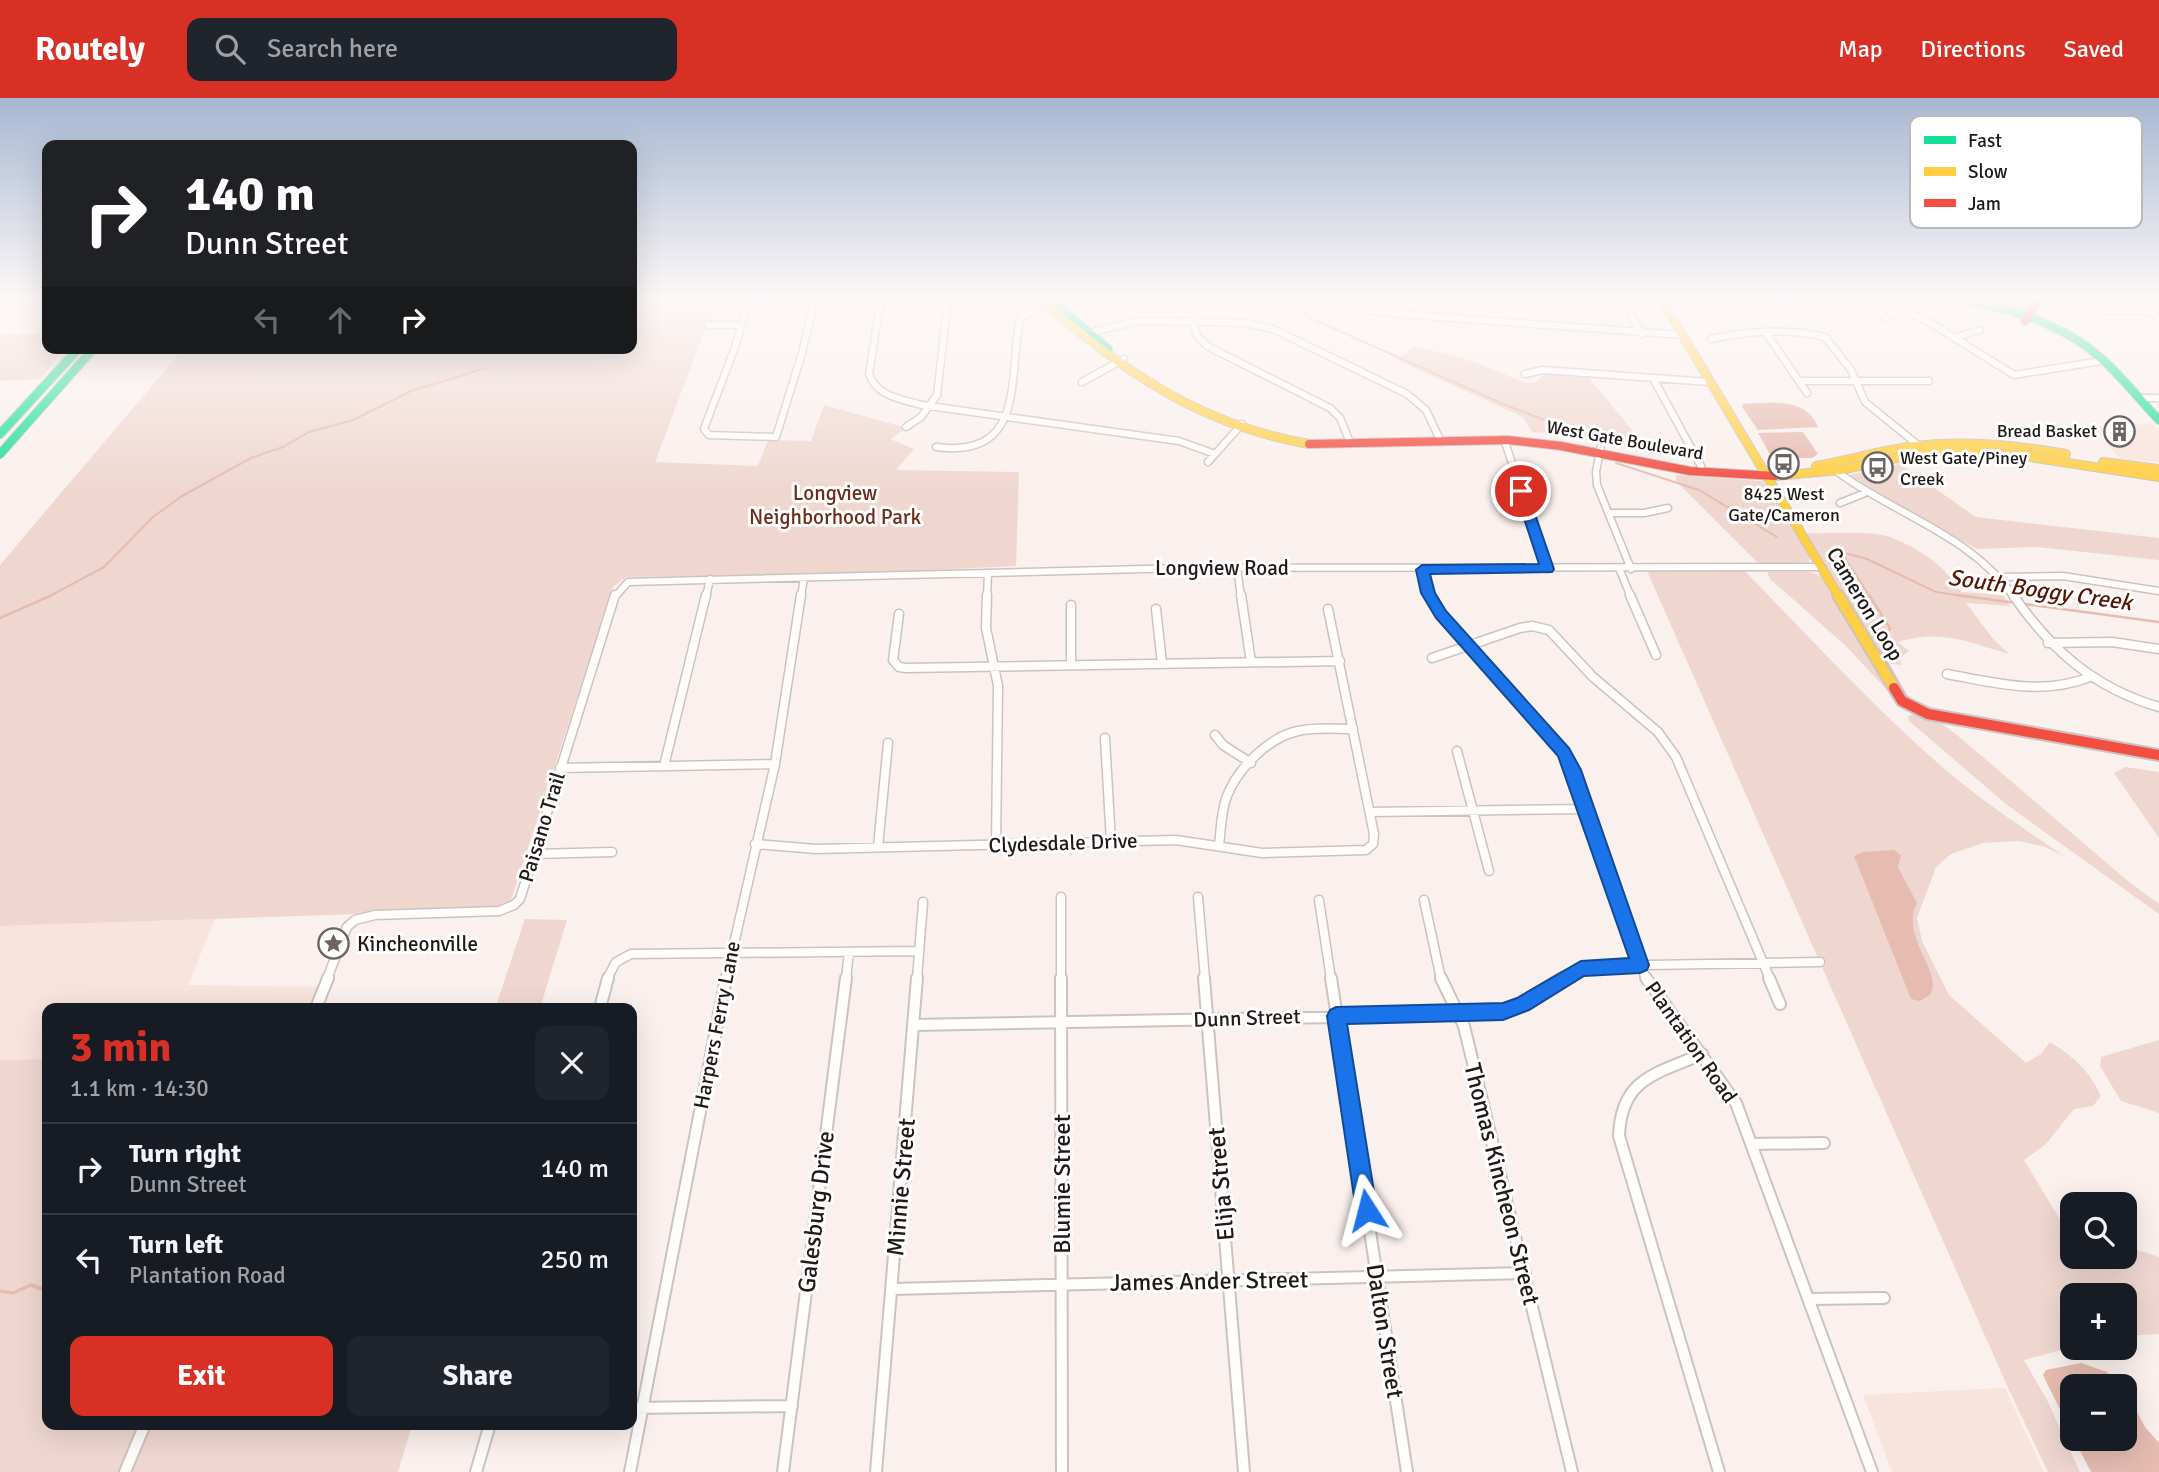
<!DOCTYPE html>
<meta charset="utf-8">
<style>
:root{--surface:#171b24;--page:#20242c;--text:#f1f3f6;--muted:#9ea1a6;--line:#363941;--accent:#d93025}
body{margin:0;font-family:Signika,sans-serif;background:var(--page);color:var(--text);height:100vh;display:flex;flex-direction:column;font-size:26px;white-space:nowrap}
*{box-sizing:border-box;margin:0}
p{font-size:23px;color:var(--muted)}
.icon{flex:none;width:38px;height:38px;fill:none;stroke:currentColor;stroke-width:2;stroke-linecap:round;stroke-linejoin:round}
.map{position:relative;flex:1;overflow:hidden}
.panel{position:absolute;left:42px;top:905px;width:595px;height:427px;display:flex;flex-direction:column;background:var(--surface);border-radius:14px;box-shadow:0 7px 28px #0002}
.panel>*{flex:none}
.banner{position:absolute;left:42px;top:42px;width:595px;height:214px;border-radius:14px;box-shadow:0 7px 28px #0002;background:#202124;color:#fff;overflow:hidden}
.tools{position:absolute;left:2060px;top:1094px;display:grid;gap:14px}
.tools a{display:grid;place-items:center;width:77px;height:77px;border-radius:14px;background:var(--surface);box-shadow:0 7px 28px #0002;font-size:35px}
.pin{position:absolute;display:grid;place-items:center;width:60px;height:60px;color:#fff;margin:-30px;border:4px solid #fff;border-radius:50%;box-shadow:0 2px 7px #0007}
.me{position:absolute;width:77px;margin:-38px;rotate:351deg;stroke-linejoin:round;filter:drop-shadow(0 0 5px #0008)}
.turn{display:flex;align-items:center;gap:24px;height:147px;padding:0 28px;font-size:32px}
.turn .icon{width:91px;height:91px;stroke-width:2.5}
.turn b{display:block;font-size:49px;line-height:60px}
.lanes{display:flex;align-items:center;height:66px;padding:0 28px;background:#0003;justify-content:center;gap:35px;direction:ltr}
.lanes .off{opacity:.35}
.round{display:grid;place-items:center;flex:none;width:74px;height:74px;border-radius:14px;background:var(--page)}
.headline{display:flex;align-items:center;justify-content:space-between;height:119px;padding:0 28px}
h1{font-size:42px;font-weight:700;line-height:52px;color:var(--accent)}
.primary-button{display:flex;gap:14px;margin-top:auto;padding:14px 28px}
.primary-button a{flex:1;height:80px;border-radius:14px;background:var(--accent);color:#fff;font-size:28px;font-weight:700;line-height:80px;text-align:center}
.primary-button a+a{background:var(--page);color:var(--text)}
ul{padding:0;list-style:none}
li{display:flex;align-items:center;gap:21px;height:91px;padding:0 28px;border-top:2px solid var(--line)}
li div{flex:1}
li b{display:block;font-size:26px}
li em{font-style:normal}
header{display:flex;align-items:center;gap:42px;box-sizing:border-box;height:98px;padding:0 35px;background:var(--accent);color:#fff}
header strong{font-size:33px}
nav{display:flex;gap:38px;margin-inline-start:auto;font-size:24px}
.search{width:490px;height:63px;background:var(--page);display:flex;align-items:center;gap:18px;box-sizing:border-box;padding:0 24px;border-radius:14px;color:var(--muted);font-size:26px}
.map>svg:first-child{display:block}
</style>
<header>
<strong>Routely</strong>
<div class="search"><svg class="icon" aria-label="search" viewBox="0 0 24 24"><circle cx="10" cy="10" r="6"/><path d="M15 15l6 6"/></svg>Search here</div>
<nav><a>Map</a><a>Directions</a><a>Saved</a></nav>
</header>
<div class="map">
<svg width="2159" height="1374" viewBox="0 0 2159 1374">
<rect width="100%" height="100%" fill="#faf0ed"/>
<!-- built -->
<path fill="#f8e3dd" d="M2152 326 2159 333V364L2121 361 2109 348 2112 343 2097 328Z
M215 821 188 887 318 889 309 910H47V961L0 962V828Z
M2005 1290 2044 1374H1892L1863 1297Z"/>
<!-- green -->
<path fill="#efd7d0" d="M715 205 655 364 758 368 768 342 811 343 824 307 907 330 890 341 914 351 896 372 1019 374 1016 468 829 477 626 479 613 489 509 808 358 816 0 828V467L184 250H632V207Z
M47 235V250H64L41 281 0 283V237Z
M1415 248 1472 263 1526 285 1536 284 1544 276 1589 280 1652 356 1561 336 1532 334 1523 319 1397 262Z
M1900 366 1976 419 2159 440V462L2037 449 1977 451 1870 393 1849 377Z
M1676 377 1762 383 1771 393 1810 460 1809 464 1759 466 1676 383Z
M1805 435C1825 436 1870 433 1887 438 1916 448 1946 468 1961 494L2003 497 2010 508 1966 505 1994 542 2009 556C1967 544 1942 531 1898 544L1909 553 1901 559V567L1881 564Z
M1743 471C1808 538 1870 606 1940 667 1979 701 2023 730 2065 759L2046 749 2019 743 1983 745 1951 756 1936 769 1917 820 1922 843 1949 897 2026 965 2041 956 2050 944C2074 959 2089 972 2101 998L2093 1008 2074 1011 2046 1046 2024 1062 2064 1128 2072 1131V1158H2124L2125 1148 2159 1159V1236L2125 1238 2124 1197H2072V1249L2024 1262 2047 1302 2080 1374H2048L2008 1290 1647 473Z
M1767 474H1811L1821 478 1888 593 1846 548 1770 481Z
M1914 616 1942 626 1957 637 2129 784 2159 806V816L2007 707 1909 623 1908 618Z
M2125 669 2159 674V740L2114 675Z
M525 821 567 822 540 910H493L496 908Z
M2159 942V1015L2121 1003 2100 968 2101 959Z
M47 961V1326L412 1327 398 1374H0V962Z"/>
<!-- water -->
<path fill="#e6bcb1" d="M1743 306C1770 305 1807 299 1818 329L1758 332 1742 309Z
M1803 334 1818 356 1812 360H1772L1758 335Z
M1894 752 1901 757 1898 769 1901 775 1917 805C1899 839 1944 873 1930 897L1920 903 1911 901 1909 896 1854 758 1863 754Z
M2081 1265 2107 1274 2122 1288H2072V1336L2043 1277 2046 1272Z
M2125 1292 2145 1329 2159 1345V1374H2091L2074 1341 2124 1340Z"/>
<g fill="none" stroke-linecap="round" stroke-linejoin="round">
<!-- stream-far2 -->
<path stroke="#e6bcb1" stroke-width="2" d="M1285 201 1298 212 1317 223 1503 306 1594 341
M1616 365 1699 392 1777 439
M1841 454 1867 461 1936 494 1969 499
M1841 454 1870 499
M48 499 104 469 153 419 182 398 251 360 283 349 309 334 353 322 411 293 486 270"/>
<!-- stream-far1 -->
<path stroke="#e6bcb1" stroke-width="2.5" d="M1869 497 1890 530 1880 552 1906 598 1914 604
M1956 497 2017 505
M2024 506 2159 524
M0 520 52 497"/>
<!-- stream -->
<path stroke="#e6bcb1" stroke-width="3.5" d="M0 1193 13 1195 31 1187 47 1193"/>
<defs>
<path id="street-far2" d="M749 201 735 249 704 331 709 337 776 339 802 255 815 201
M881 201 869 276C877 299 901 301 922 307L1179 343 1215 356
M1339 201 1368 212 1397 216 1683 237
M1622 201 1642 236
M2137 201 2159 221
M0 202 47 205
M1663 203 1818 202
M684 204 685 201
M1902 211 1931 225 2014 277 2101 263
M2105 213H2150
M1886 220 1902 211 1907 201
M1193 222 1197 237 1207 248 1330 310 1340 320 1349 342
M708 227H741
M1089 235 1138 223 1247 225 1273 231 1407 296 1426 312 1441 344
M1767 236 1807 295
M1954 240 1980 232
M1711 241C1748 233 1788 230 1825 239L1851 272 1865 304 1918 347
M1525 276 1543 272 1709 284
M1654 282 1701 368
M1800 283H1929
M1082 284 1124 261
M2138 300H2159
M906 329 921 319 937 297 948 201
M1504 341 1547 471
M1601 347 1596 374 1597 387 1631 471
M936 349C1027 361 1008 279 1020 221L1035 210 1060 201
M1208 364 1242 326
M1836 373C1894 416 1971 437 2014 499
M1840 405 1865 395
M1608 415H1644L1668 410
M1237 470 1241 499
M1619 470 1631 499
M1422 472 1430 499
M1998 479 2063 478 2159 493
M615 499 628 484 1183 470 1821 469
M706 499 710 481
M801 499 804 480
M987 499 988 475"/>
<path id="street-far1" d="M987 497 986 530 998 588 996 747
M1241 497 1251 564
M1429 497 1437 511 1554 641 1573 672 1646 881
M1630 497 1656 557
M2013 497C2051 552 2094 590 2159 609
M1071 507V567
M1156 511 1162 565
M899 516 893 562 899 569 906 570 1340 563
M2048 545 2112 544 2159 551
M1432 560 1520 530 1532 528 1549 532 1593 579 1658 634 1676 659 1770 881
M1947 576C1996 585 2042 598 2090 579
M1215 637 1223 647 1251 665
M1105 640 1111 744
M1457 653 1489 773
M664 668 706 497
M560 670 775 666
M1370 714 1586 711
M755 746 816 751 1176 742 1262 755 1366 752 1373 746 1374 736 1328 511
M1219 747C1221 731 1221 713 1227 698 1238 670 1269 639 1298 633 1316 629 1335 631 1353 631
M878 749 888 645
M535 756 612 754
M1061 799V881
M1198 799 1205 881
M1319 802 1331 881
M1424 802 1441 881
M327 881 347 829 355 822 375 817 499 813 514 807 520 801 615 497
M607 881 616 864 631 856 918 853
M726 881 775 666 801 497
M846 881 849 854
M917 881 923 804
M1559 881 1590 868 1820 864"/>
<path id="street" d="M1061 880 1062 1374
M1204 880 1244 1374
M1331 880 1407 1374
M1441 880 1464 928 1572 1374
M1646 880 1736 1005 1872 1374
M1769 880 1780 906
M316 910 328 880
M600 910 608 880
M913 927 1488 916 1518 907 1562 880
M1702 956C1656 976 1621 980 1619 1038L1719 1374
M1753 1046 1824 1045
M892 1191 1525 1175
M1809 1201 1884 1200
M632 1310 792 1308
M125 1374 145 1326
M476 1374 490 1326
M630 1374 726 880
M783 1374 846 880
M876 1374 917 880"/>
<path id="fast" d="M1050 201 1108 251
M1959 201C2011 211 2063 225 2103 262 2123 280 2140 302 2159 322
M0 336 79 250
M0 356 94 250"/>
<path id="slow-far1" d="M1039 201C1125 273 1196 326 1309 346
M1661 201 1839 499
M1939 201 1964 206
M2103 364 2159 371
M1816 368C1850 362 1882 352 1916 348 1967 342 2016 347 2066 356
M1775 378 1840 372 1926 354 1967 353 2023 358 2159 379"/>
<path id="slow" d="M1838 497 1894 590"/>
<path id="jam-far1" d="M2025 223 2039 201
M1309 346 1508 342 1561 348 1690 373 1775 378"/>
<path id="jam" d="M1894 590 1902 603 1928 616 2159 657"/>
</defs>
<!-- street-far2 casing -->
<use href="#street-far2" stroke="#ccc3c0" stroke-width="9"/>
<!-- street-far1 casing -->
<use href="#street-far1" stroke="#ccc3c0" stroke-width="11"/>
<!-- street casing -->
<use href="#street" stroke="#ccc3c0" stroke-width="14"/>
<!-- fast casing -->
<use href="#fast" stroke="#ccc3c0" stroke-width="10"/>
<!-- slow-far1 casing -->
<use href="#slow-far1" stroke="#ccc3c0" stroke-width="10"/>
<!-- slow casing -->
<use href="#slow" stroke="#ccc3c0" stroke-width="14"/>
<!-- jam-far1 casing -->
<use href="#jam-far1" stroke="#ccc3c0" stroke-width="10"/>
<!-- jam casing -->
<use href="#jam" stroke="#ccc3c0" stroke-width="14"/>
<!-- street-far2 -->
<use href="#street-far2" stroke="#fefdfc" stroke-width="6"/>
<!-- street-far1 -->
<use href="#street-far1" stroke="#fefdfc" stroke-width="8"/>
<!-- street -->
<use href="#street" stroke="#fefdfc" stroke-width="10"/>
<!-- fast -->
<use href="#fast" stroke="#16e098" stroke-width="8"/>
<!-- slow-far1 -->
<use href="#slow-far1" stroke="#ffcf43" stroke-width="8"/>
<!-- slow -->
<use href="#slow" stroke="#ffcf43" stroke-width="10"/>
<!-- jam-far1 -->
<use href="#jam-far1" stroke="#f24e42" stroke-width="8"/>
<!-- jam -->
<use href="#jam" stroke="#f24e42" stroke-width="10"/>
</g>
<!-- sky -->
<linearGradient id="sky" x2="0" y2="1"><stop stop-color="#a7b7d2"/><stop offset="0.51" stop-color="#fdf8f7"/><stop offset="1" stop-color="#fdf8f7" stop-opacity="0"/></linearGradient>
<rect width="2159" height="393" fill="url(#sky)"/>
<!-- route -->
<path fill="#1a73e8" stroke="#114b97" stroke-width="2" d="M1521 389 1527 393 1554 471 1552 474 1430 476 1435 495 1446 513 1569 650 1581 672 1649 867 1647 872 1640 875 1584 878 1529 912 1503 922 1347 926 1377 1112 1374 1119 1367 1122 1359 1119 1356 1112 1327 918 1330 912 1336 909 1503 905 1517 900 1581 863 1629 860 1558 658 1436 520 1421 495 1416 472 1422 467 1539 466 1515 393Z"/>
<!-- icons -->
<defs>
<symbol id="building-ring" viewBox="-11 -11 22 22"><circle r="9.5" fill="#fff" stroke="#6c6462" stroke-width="1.5"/><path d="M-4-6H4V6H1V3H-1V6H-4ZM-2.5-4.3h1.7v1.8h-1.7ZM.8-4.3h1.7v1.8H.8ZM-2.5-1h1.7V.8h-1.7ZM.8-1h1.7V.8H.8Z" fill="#6c6462"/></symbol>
<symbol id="bus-ring" viewBox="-11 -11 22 22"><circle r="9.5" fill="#fff" stroke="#6c6462" stroke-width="1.5"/><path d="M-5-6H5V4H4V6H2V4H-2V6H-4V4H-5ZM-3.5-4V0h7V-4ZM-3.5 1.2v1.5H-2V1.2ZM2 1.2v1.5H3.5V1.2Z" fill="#6c6462"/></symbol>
<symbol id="sight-ring" viewBox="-11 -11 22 22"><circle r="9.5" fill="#fff" stroke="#6c6462" stroke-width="1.5"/><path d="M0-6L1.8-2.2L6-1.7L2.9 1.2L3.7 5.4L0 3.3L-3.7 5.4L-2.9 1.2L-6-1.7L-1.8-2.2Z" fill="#6c6462"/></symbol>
</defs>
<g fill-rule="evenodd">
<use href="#building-ring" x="2102" y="316" width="35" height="35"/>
<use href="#bus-ring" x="1766" y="348" width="35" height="35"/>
<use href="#bus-ring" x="1860" y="352" width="35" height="35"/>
<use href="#sight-ring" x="316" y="828" width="35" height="35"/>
</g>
<g text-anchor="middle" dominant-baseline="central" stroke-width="6" stroke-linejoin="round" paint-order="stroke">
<!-- far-poi labels -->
<g font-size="18" fill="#201917" stroke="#fff" text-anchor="end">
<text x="2097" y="333">Bread Basket</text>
<text x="1900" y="360" text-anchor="start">West Gate/Piney<tspan x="1900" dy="21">Creek</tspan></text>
<text x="1784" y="396" text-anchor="middle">8425 West<tspan x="1784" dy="21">Gate/Cameron</tspan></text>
</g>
<!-- far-street labels -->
<g font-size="18" fill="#201917" stroke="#fff">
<text transform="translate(1625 342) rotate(10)">West Gate Boulevard</text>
</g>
<!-- park labels -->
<g font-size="21" fill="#6d2b1a" stroke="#fff">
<text x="835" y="395">Longview<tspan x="835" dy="24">Neighborhood Park</tspan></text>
</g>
<!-- street labels -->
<g font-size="21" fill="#201917" stroke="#fff">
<text x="1222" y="470">Longview Road</text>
<text transform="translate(1865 506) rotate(59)">Cameron Loop</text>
<text transform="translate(542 729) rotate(-73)">Paisano Trail</text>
<text transform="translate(1063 745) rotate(-2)">Clydesdale Drive</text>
<text transform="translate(1247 920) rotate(-2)">Dunn Street</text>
<text transform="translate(717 927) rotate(-79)">Harpers Ferry Lane</text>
<text transform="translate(1691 944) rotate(55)">Plantation Road</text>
</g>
<!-- poi labels -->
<g font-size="21" fill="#201917" stroke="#fff" text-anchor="start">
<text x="357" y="846">Kincheonville</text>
</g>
<!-- water labels -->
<g font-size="23" font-style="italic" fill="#561504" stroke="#fff">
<text transform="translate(2040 492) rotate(8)">South Boggy Creek</text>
</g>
<!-- near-street labels -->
<g font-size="24" fill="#201917" stroke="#fff">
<text transform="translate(1062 1086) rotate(-90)">Blumie Street</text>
<text transform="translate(1221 1086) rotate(-95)">Elija Street</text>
<text transform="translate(1502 1086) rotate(76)">Thomas Kincheon Street</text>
<text transform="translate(901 1089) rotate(-85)">Minnie Street</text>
<text transform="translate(816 1114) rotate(-83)">Galesburg Drive</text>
<text transform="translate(1209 1183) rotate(-1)">James Ander Street</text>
<text transform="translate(1385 1233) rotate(81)">Dalton Street</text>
</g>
</g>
<!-- legend -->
<rect x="1910" y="18" width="232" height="112" rx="10" fill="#fff" stroke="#bcbab9" stroke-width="2"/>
<rect x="1924" y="38" width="32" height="8" fill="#16e098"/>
<rect x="1924" y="69" width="32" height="9" fill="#ffcf43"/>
<rect x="1924" y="101" width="32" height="8" fill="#f24e42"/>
<g font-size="19" fill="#201917">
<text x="1968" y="49">Fast</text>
<text x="1968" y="80">Slow</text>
<text x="1968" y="112">Jam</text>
</g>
</svg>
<div class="tools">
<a><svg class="icon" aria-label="search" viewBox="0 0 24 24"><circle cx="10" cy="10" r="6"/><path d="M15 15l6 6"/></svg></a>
<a>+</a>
<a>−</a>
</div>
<div class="pin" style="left:1521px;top:393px;background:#d93025"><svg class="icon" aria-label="arrive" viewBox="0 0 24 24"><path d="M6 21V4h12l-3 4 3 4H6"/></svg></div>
<svg class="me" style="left:1367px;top:1112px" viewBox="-20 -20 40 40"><path d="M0-17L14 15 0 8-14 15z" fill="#1a73e8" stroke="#fff" stroke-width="4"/></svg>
<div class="banner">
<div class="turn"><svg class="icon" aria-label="right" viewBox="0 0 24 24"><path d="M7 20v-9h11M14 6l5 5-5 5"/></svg><div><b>140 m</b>Dunn Street</div></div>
<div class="lanes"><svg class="icon off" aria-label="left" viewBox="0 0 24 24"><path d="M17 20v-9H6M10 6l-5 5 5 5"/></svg><svg class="icon off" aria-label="ahead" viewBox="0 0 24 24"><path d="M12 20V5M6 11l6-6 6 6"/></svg><svg class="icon" aria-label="right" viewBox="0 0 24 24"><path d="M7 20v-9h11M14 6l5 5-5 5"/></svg></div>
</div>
<section class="panel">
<div class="headline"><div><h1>3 min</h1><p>1.1 km · 14:30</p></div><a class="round"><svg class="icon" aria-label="close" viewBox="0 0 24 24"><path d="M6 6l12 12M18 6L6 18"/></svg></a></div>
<ul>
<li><svg class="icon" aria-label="right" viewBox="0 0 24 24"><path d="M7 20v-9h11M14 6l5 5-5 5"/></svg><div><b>Turn right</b><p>Dunn Street</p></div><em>140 m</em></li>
<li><svg class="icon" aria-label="left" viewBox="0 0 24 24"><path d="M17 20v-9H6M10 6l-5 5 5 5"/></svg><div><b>Turn left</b><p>Plantation Road</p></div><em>250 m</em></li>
</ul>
<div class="primary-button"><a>Exit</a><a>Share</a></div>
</section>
</div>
